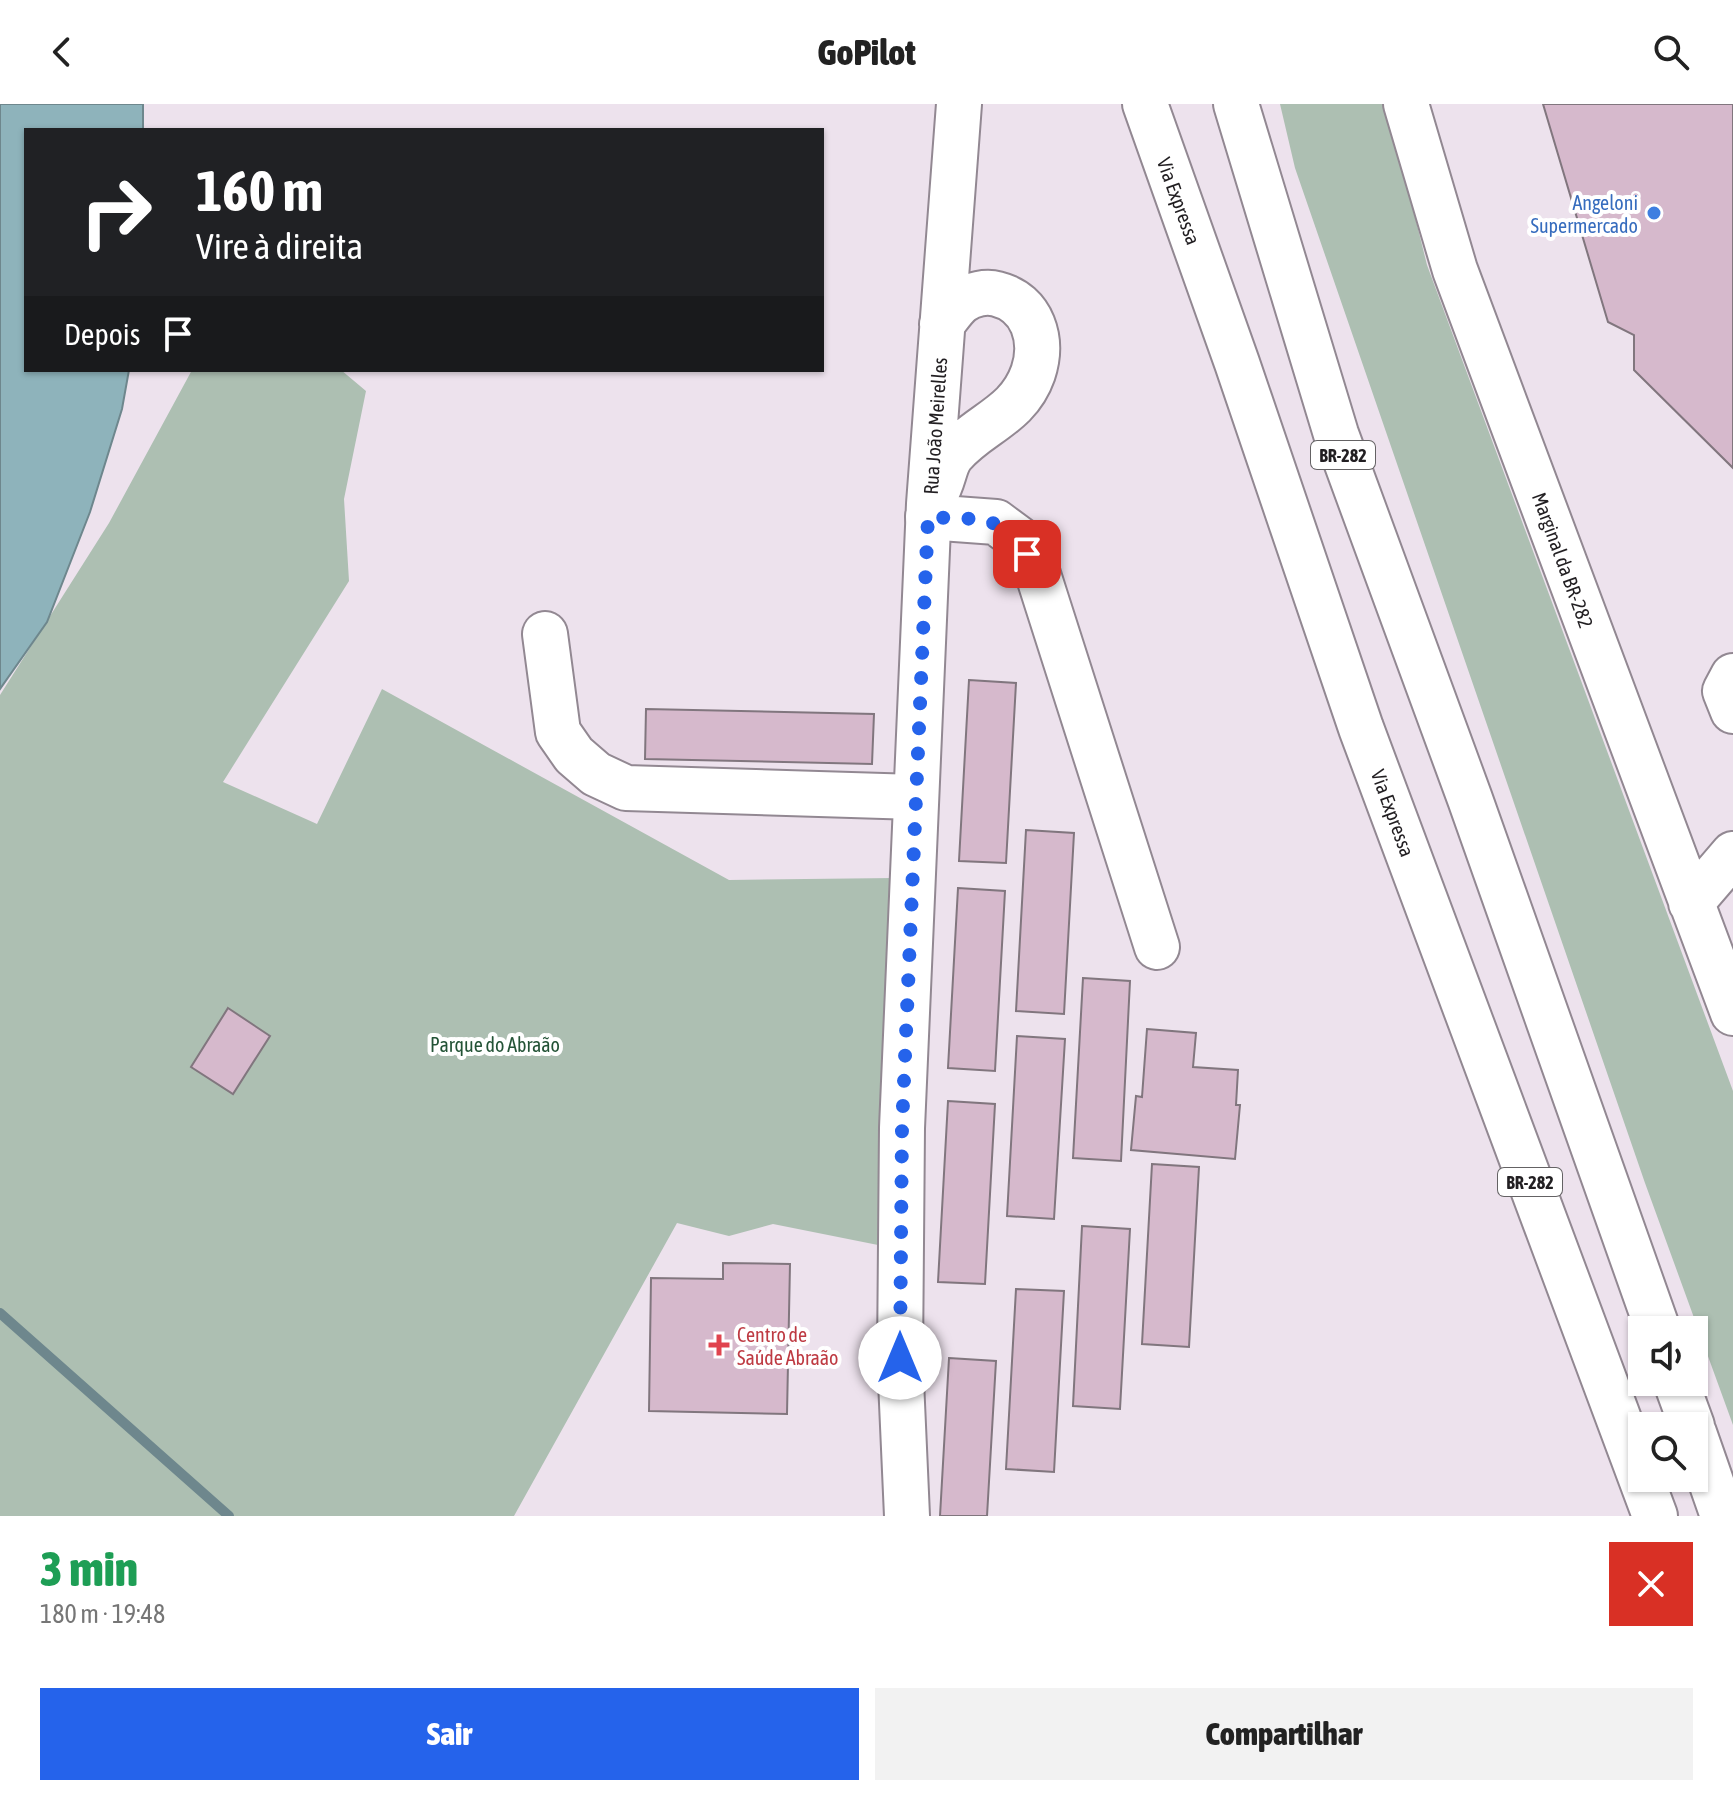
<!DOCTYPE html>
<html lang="pt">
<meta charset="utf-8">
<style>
:root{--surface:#fff;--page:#f2f2f2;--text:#222;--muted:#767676;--accent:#2563eb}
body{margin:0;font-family:"Asap Condensed",sans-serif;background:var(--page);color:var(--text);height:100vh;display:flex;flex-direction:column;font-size:30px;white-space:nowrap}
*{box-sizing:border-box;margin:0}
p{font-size:26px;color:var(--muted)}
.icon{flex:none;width:44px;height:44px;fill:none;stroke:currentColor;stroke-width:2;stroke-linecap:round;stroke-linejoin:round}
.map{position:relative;height:1412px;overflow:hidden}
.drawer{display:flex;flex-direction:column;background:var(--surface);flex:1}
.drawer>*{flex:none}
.top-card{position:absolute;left:24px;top:24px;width:800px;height:244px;border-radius:0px;box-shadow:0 2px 6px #0004;background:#202124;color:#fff;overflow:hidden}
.fabs{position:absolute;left:1628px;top:1212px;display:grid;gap:16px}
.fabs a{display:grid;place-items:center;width:80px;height:80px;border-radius:0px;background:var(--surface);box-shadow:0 2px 6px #0004;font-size:40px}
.pin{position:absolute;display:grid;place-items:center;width:68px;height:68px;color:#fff;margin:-34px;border-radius:16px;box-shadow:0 4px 12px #0006}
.me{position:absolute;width:88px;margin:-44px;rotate:0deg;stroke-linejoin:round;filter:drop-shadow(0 0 6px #0008)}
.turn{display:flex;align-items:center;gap:28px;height:168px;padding:0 40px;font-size:36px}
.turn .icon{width:104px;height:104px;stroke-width:2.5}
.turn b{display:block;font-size:56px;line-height:68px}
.then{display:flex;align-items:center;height:76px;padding:0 40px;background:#0003;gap:16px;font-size:30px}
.round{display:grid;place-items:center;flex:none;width:84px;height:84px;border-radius:0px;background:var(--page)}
.overview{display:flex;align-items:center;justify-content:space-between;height:136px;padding:0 40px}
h1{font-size:48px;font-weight:800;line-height:60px;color:#1e9e55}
.button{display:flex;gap:16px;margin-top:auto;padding:16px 40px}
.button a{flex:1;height:92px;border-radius:0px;background:var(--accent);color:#fff;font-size:32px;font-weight:800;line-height:92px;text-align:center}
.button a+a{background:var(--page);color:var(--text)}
header{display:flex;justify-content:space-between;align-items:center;height:104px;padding:0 40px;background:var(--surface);font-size:36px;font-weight:800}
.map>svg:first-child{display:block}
</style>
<header><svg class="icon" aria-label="back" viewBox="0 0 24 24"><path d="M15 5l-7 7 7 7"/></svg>GoPilot<svg class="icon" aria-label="search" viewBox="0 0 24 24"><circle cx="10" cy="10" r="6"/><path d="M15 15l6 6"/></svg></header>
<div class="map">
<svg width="1733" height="1412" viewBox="0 0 1733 1412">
<rect width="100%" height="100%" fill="#ede2ed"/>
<!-- green -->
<path fill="#adbfb2" d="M1280 0H1387L1427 161 1733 987V1321L1645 1079 1295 64Z
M192 266H341L366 287 344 395 349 477 223 678 317 720 382 585 729 776 894 774 878 1141 773 1120 729 1132 677 1119 514 1412H0V591L109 419Z"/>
<!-- water -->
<path fill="#8eb3bb" stroke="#6e878d" stroke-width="2" d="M0 0H143V26H26V266H129L122 305 90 408 47 518 0 585Z"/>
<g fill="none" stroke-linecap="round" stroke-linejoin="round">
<!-- stream -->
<path stroke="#6e878d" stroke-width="10" d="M0 1209 229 1412"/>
</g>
<!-- building -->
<path fill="#d6b9cc" stroke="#81767e" stroke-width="2" d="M1543 0H1733V364L1634 266V231L1608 218Z
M969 576 1016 579 1006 759 959 757Z
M646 605 874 610 872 660 645 655Z
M1026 726 1074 729 1064 910 1016 907Z
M958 784 1005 787 995 967 948 964Z
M1083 874 1130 877 1121 1057 1073 1054Z
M228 904 270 932 233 990 191 963Z
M1147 925 1196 929 1193 963 1238 966 1236 1001H1240L1235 1055 1131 1046 1136 992 1142 993Z
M1017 932 1065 935 1054 1115 1007 1112Z
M948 997 995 1000 985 1180 938 1178Z
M1152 1060 1199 1063 1189 1243 1142 1240Z
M1082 1122 1130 1125 1120 1305 1073 1302Z
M723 1159 790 1160 787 1310 649 1307 651 1174 723 1175Z
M1016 1185 1064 1187 1054 1368 1006 1365Z
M949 1254 996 1257 987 1412H940Z"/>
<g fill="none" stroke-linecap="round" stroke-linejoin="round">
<defs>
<path id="minor" d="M1406 0 1455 166 1733 909
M928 413 996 418 1019 435 1036 464 1157 843
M545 530 558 628 574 651 596 670 626 684 916 693
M1733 572 1725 587 1733 607
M1691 799 1733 750"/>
<path id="major" d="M936 389C944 377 944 360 953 350 980 319 1018 312 1033 269 1044 236 1033 199 997 190 986 187 972 190 962 197 954 203 948 213 942 220
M907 1412 900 1254 902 1024 929 400 959 0"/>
<path id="highway" d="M1145 0 1237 259 1361 624 1655 1412
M1236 0 1336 330 1470 695 1658 1226
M1676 1278 1692 1322
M1694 1329 1723 1412"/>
</defs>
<!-- minor casing -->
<use href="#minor" stroke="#928892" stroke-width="48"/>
<!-- major casing -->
<use href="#major" stroke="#928892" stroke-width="48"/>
<!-- highway casing -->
<use href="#highway" stroke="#928892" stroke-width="48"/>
<!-- minor -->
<use href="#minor" stroke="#fff" stroke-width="44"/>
<!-- major -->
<use href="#major" stroke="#fff" stroke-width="44"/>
<!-- highway -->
<use href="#highway" stroke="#fff" stroke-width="44"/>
</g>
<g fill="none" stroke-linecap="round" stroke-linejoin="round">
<!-- route -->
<path stroke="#2563eb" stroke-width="14" stroke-dasharray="0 25.2" d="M900 1254 902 1024 928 413C971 416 1004 408 1027 450"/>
</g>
<!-- markers -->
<circle fill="#3f7fe0" stroke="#fff" stroke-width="3" cx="1654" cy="109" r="8"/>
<path fill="#e0444e" stroke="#fff" stroke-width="3" d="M715 1229h8v8h8v8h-8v8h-8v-8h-8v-8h8z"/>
<g text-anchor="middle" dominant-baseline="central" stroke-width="8" stroke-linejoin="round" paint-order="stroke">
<!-- shield labels -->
<g fill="#fff" stroke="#646264" stroke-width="2">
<rect x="1311" y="337" width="64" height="28" rx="6"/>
<rect x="1498" y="1064" width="64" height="28" rx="6"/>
</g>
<g font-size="18" font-weight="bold" fill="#221f22">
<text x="1343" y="351">BR-282</text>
<text x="1530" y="1078">BR-282</text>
</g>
<!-- street labels -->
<g font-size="20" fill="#221f22" stroke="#fff">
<text transform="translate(1179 97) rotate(70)">Via Expressa</text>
<text transform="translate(935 322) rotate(-86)">Rua João Meirelles</text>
<text transform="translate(1563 456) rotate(70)">Marginal da BR-282</text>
<text transform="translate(1393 709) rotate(70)">Via Expressa</text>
</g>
<!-- shop labels -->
<g font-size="20" fill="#366cbe" stroke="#fff" text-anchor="end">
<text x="1638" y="98">Angeloni<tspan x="1638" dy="23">Supermercado</tspan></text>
</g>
<!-- park labels -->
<g font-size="20" fill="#235336" stroke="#fff">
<text x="495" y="940">Parque do Abraão</text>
</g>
<!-- health labels -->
<g font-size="20" fill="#be3a42" stroke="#fff" text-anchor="start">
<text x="737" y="1230">Centro de<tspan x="737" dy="23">Saúde Abraão</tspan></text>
</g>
</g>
</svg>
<div class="fabs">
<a><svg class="icon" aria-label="sound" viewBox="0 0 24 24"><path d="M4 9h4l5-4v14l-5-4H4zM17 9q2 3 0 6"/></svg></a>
<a><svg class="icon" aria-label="search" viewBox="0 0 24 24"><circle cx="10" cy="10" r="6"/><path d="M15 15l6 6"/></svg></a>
</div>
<div class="pin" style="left:1027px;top:450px;background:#d93025"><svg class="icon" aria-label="arrive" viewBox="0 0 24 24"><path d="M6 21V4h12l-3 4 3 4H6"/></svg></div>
<svg class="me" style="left:900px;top:1254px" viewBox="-20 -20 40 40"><circle r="19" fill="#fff"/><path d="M0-13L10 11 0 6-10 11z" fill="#2563eb"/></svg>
<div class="top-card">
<div class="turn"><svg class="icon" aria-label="right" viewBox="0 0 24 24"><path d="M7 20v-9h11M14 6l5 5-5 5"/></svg><div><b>160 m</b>Vire à direita</div></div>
<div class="then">Depois<svg class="icon" aria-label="arrive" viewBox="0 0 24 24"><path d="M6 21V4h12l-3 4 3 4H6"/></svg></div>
</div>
</div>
<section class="drawer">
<div class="overview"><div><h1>3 min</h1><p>180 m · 19:48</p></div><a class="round" style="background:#d93025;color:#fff"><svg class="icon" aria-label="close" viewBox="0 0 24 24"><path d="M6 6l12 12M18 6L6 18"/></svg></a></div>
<div class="button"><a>Sair</a><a>Compartilhar</a></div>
</section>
